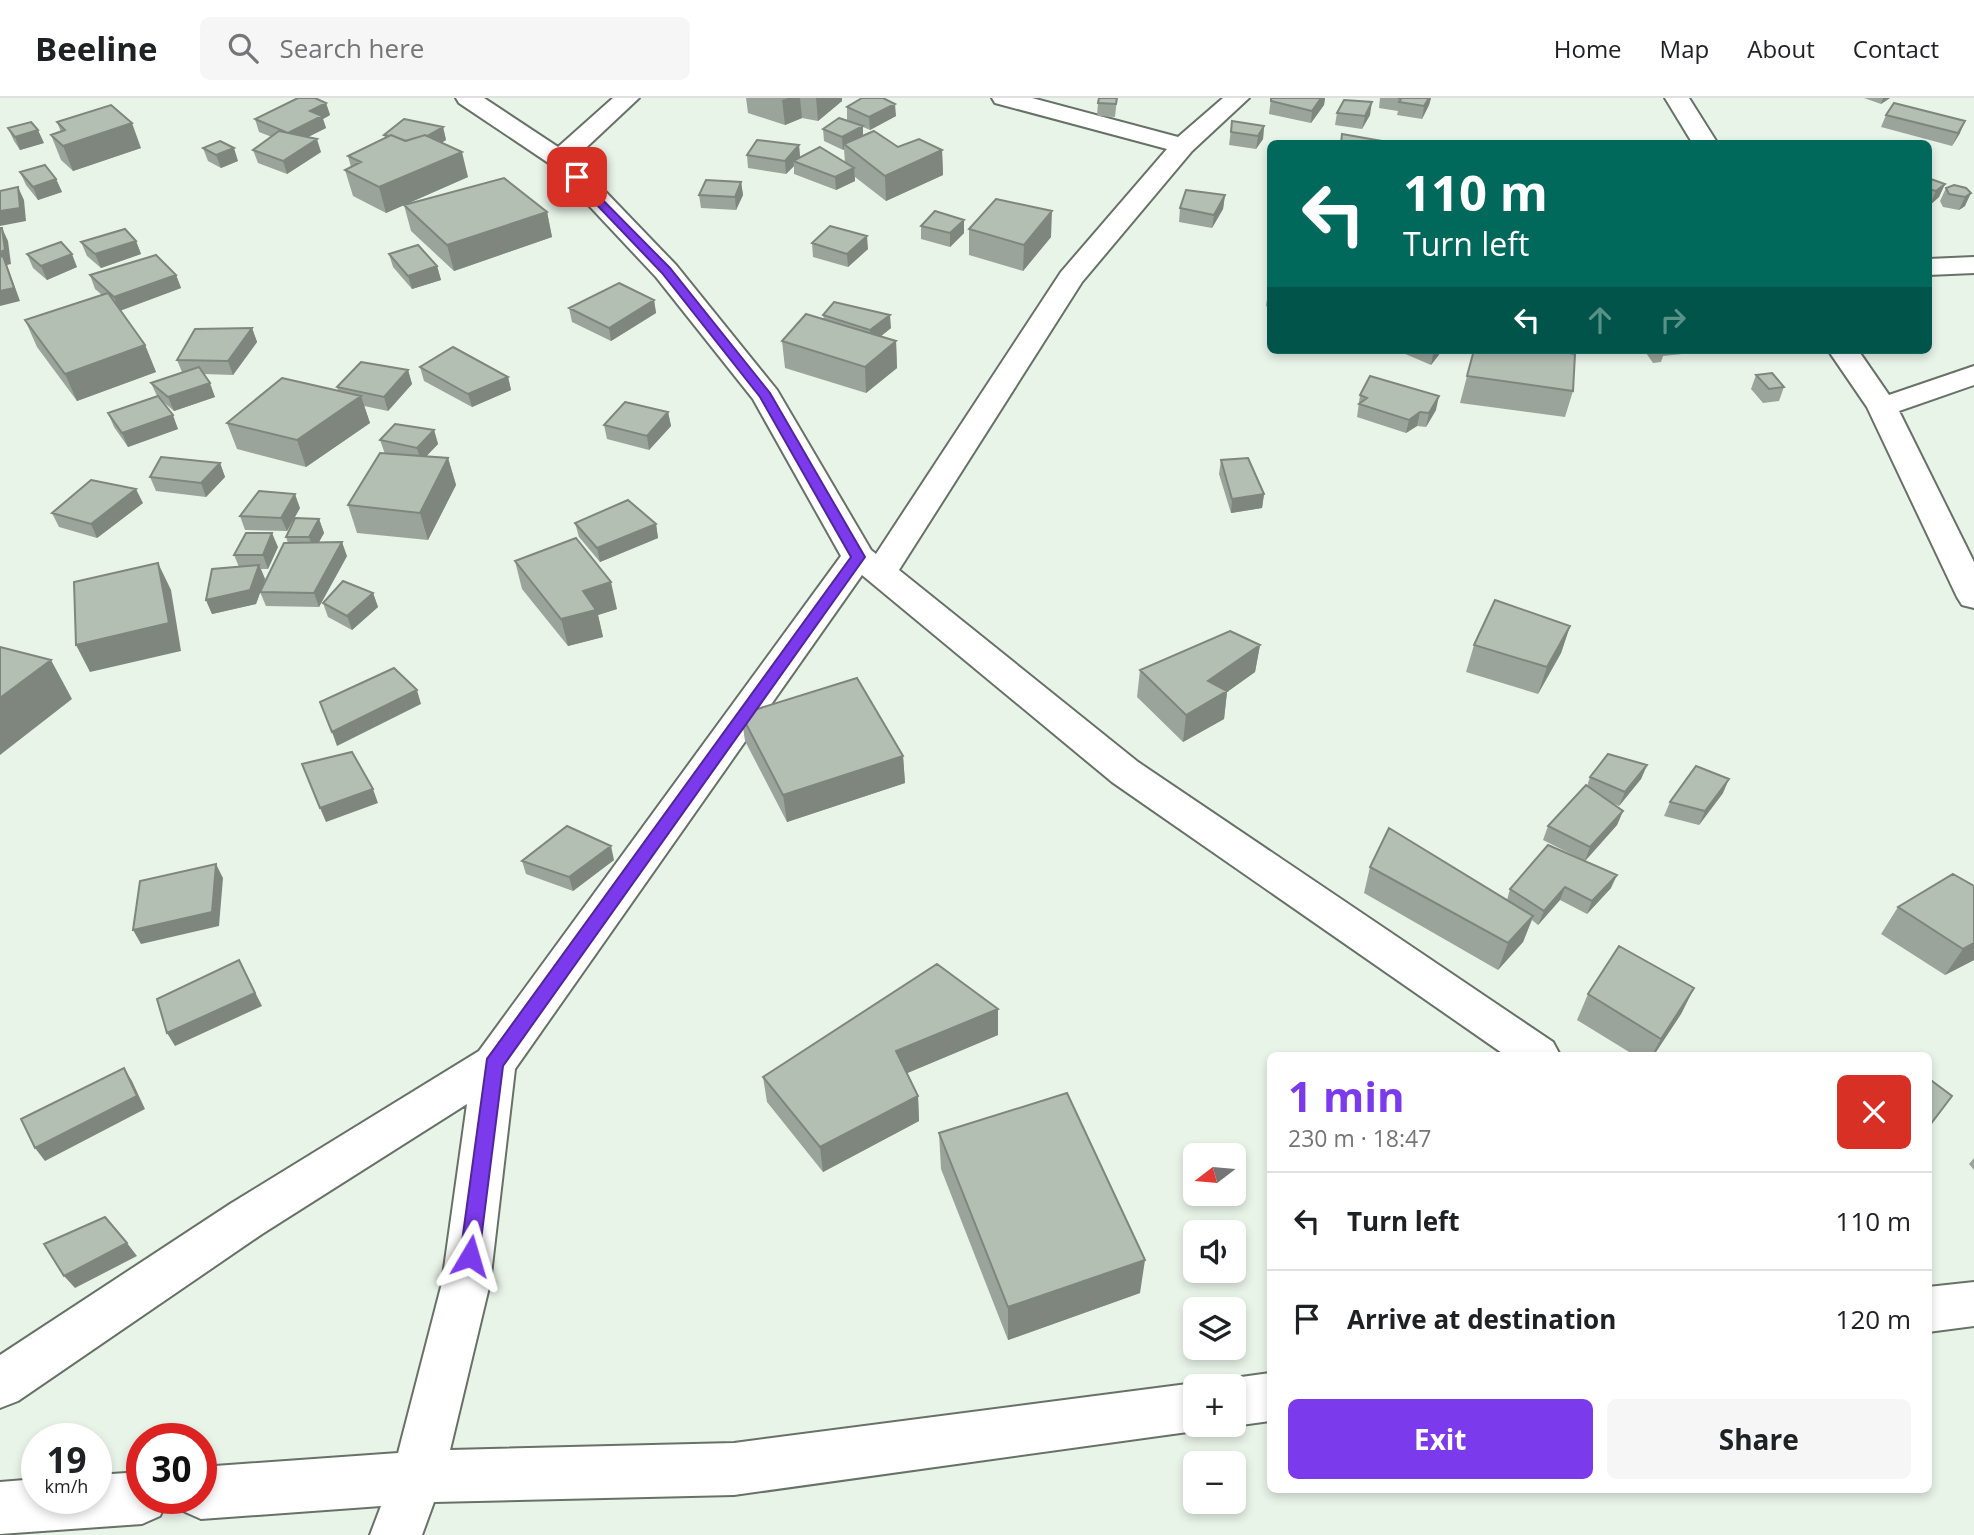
<!DOCTYPE html>
<meta charset="utf-8">
<style>
:root{--surface:#fff;--page:#f6f6f6;--text:#202124;--muted:#757577;--line:#e0e0e0;--accent:#7c3aed}
body{margin:0;font-family:"Open Sans",sans-serif;background:var(--page);color:var(--text);height:100vh;display:flex;flex-direction:column;font-size:26px;white-space:nowrap}
*{box-sizing:border-box;margin:0}
p{font-size:23px;color:var(--muted)}
.icon{flex:none;width:38px;height:38px;fill:none;stroke:currentColor;stroke-width:2;stroke-linecap:round;stroke-linejoin:round}
.map{position:relative;flex:1;overflow:hidden}
.panel{position:absolute;left:1267px;top:954px;width:665px;height:441px;display:flex;flex-direction:column;background:var(--surface);border-radius:10px;box-shadow:0 4px 10px #0003}
.panel>*{flex:none}
.top-card{position:absolute;left:1267px;top:42px;width:665px;height:214px;border-radius:10px;box-shadow:0 4px 10px #0003;background:#00695c;color:#fff;overflow:hidden}
.needle{width:46px;rotate:254deg}
.controls{position:absolute;left:1183px;top:1045px;display:grid;gap:14px}
.controls a{display:grid;place-items:center;width:63px;height:63px;border-radius:10px;background:var(--surface);box-shadow:0 4px 10px #0003;font-size:35px}
.speed{position:absolute;left:21px;top:1325px;display:flex;gap:14px;font-size:35px;font-weight:700;text-align:center}
.speed>*{display:grid;place-content:center;width:91px;height:91px;border-radius:50%;background:var(--surface);box-shadow:0 4px 10px #0003;line-height:1}
.speed small{font-size:18px;font-weight:400}
.speed .limit{border:10px solid #d22;background:#fff;color:#111}
.pin{position:absolute;display:grid;place-items:center;width:60px;height:60px;color:#fff;margin:-30px;border-radius:14px;box-shadow:0 4px 10px #0006}
.me{position:absolute;width:77px;margin:-38px;rotate:7deg;stroke-linejoin:round;filter:drop-shadow(0 0 5px #0008)}
.turn{display:flex;align-items:center;gap:24px;height:147px;padding:0 21px;font-size:32px}
.turn .icon{width:91px;height:91px;stroke-width:2.5}
.turn b{display:block;font-size:49px;line-height:60px}
.lanes{display:flex;align-items:center;height:66px;padding:0 21px;background:#0003;justify-content:center;gap:35px;direction:ltr}
.lanes .off{opacity:.35}
.round{display:grid;place-items:center;flex:none;width:74px;height:74px;border-radius:10px;background:var(--page)}
.summary{display:flex;align-items:center;justify-content:space-between;height:119px;padding:0 21px}
h1{font-size:42px;font-weight:700;line-height:52px;color:var(--accent)}
.cta{display:flex;gap:14px;margin-top:auto;padding:14px 21px}
.cta a{flex:1;height:80px;border-radius:10px;background:var(--accent);color:#fff;font-size:28px;font-weight:700;line-height:80px;text-align:center}
.cta a+a{background:var(--page);color:var(--text)}
ul{padding:0;list-style:none}
li{display:flex;align-items:center;gap:21px;height:98px;padding:0 21px;border-top:2px solid var(--line)}
li div{flex:1}
li b{display:block;font-size:26px}
li em{font-style:normal}
header{display:flex;align-items:center;gap:42px;box-sizing:border-box;height:98px;padding:0 35px;background:var(--surface);border-bottom:2px solid var(--line)}
header strong{font-size:33px}
nav{display:flex;gap:38px;margin-inline-start:auto;font-size:24px}
.search{width:490px;height:63px;background:var(--page);display:flex;align-items:center;gap:18px;box-sizing:border-box;padding:0 24px;border-radius:10px;color:var(--muted);font-size:26px}
.map>svg:first-child{display:block}
</style>
<header>
<strong>Beeline</strong>
<div class="search"><svg class="icon" aria-label="search" viewBox="0 0 24 24"><circle cx="10" cy="10" r="6"/><path d="M15 15l6 6"/></svg>Search here</div>
<nav><a>Home</a><a>Map</a><a>About</a><a>Contact</a></nav>
</header>
<div class="map">
<svg width="1974" height="1437" viewBox="0 0 1974 1437">
<rect width="100%" height="100%" fill="#e9f4e9"/>
<g fill="none" stroke-linecap="round" stroke-linejoin="round">
<defs>
<path id="minor" d="M456 0H484L558 49 613 0H639L574 61 676 167 777 292 871 452 876 456 1061 174 1167 51 995 5 992 0H1032L1178 39 1223 0H1249L1192 53 1082 184 899 472 1138 664 1553 944 1560 957H1505L1112 684 862 477 515 971 490 1185 450 1352 734 1345 1195 1285 1203 1288H1195V1326H1212L1195 1333 734 1397 434 1404 422 1437H370L381 1408 201 1421 183 1413 177 1400H201V1369L398 1355 442 1185 467 1006 262 1136 18 1303 0 1310V1257L230 1106 479 953 841 458 753 301 656 179 550 66 459 5Z
M1665 0H1689L1718 46H1693Z
M1974 159V175L1928 177V161Z
M1828 252H1858L1889 297 1974 268V287L1899 313 1974 464V510L1962 507 1957 499 1867 309Z
M1974 1184V1228L1928 1234V1189Z
M1270 1275V1323L1234 1328 1229 1326H1234V1288L1216 1287 1234 1280Z
M142 1374V1400H168L160 1418 142 1426 0 1436V1384L37 1381V1400H96V1377Z"/>
</defs>
<!-- minor casing -->
<use href="#minor" stroke="#677167" stroke-width="4"/>
<!-- minor -->
<use href="#minor" fill="#fff" fill-rule="evenodd"/>
</g>
<!-- wall -->
<path fill="#9ba49b" d="M746 0H842V3L818 23 802 20 785 27 748 15Z
M1117 0 1115 19 1097 18 1098 5Z
M1271 0H1325L1324 7 1311 25 1269 16Z
M1380 0H1431L1429 7 1422 21 1397 17 1398 13 1379 10Z
M1864 0H1890L1881 6Z
M326 5 330 17 323 21 326 30 308 39 321 54 287 76 258 65 253 52 272 39 259 34 255 21Z
M847 9 896 18 870 32 863 29V38L898 49 942 52 943 77 886 103 855 79V83L836 92 794 76V68L786 76 748 70 747 57 799 47 800 59 845 65 844 51 843 52 824 43 823 31 861 28 847 22Z
M1337 15 1370 17 1362 31 1335 27Z
M1886 17 1960 35 1952 48 1881 29Z
M1232 23 1264 28 1263 41 1256 51 1229 47Z
M57 24 141 50 73 73 61 62 51 37 61 34Z
M443 29 446 42 441 45 468 79 386 115 353 98 345 72 351 69 348 58 385 40 384 37Z
M8 30 44 45 20 52 14 43Z
M203 50 238 63 221 70 208 63Z
M20 74 56 81 62 94 38 102 26 87Z
M1928 80 1945 86 1939 99 1930 107 1928 106Z
M741 84 743 97 736 112 701 110 699 97Z
M1946 90H1966L1965 108 1959 112 1943 109 1940 103Z
M1225 97 1223 111 1212 130 1179 124 1180 110Z
M404 107 547 114 552 139 454 173 411 133Z
M921 128 964 135 950 149 921 141Z
M969 131 1051 139 1023 173 969 157Z
M136 143 141 156 101 170 87 158 81 144Z
M812 145 868 151 848 169 813 159Z
M27 156 77 169 47 182 33 170Z
M389 156 437 168 441 182 412 191 393 169Z
M90 177H176L181 190 120 213 145 247 156 274 77 303 37 249 25 222 102 197 95 191Z
M1270 193V210L1266 208 1268 195Z
M654 202 656 215 611 243 572 224 569 210Z
M823 217 891 230 880 239 896 243 897 270 866 295 785 270 782 243 824 222Z
M252 230 257 244 233 277 204 276 215 299 174 313 161 302 178 331 128 349 114 329 108 315 157 298 151 285 182 274 177 262Z
M1396 252H1442L1441 254 1431 267Z
M1644 252H1720L1663 258 1661 264 1653 265Z
M420 269 508 279 511 292 472 309 424 283Z
M408 272 412 286 388 313 364 308 370 325 306 369 237 351 227 325 338 293 337 289Z
M1756 277 1784 289 1779 303 1763 305 1751 291Z
M1467 278 1573 293 1565 319 1460 305Z
M1360 297 1436 312 1426 329 1417 328 1406 335 1357 319Z
M668 314 671 328 649 352 607 341 604 327Z
M434 332 438 346 426 358 448 360 456 387 428 442 357 435 348 407 385 356 380 342Z
M1221 362 1264 396 1262 410 1231 415 1219 376Z
M220 365 225 379 206 399 156 393 150 379Z
M143 405 97 440 59 429 52 415Z
M300 410 287 433 245 432 240 418Z
M319 421 324 435 319 444 347 458 319 509 266 508 260 494 288 445 286 439Z
M575 425 656 426 658 440 600 464 579 439Z
M278 449 268 471H261L265 481 256 506 212 516 206 502 239 469 234 457Z
M515 463 617 511 598 517 603 539 568 548 522 491Z
M373 495 378 509 352 532 328 519 323 505Z
M1570 528 1561 555 1538 596 1466 574 1474 547Z
M1260 547 1255 574 1227 594 1224 621 1183 644 1137 599 1140 572Z
M741 616 903 658 905 685 787 724 745 643Z
M1647 667 1641 681 1619 708 1610 704 1623 713 1617 727 1585 763 1543 742 1548 728 1587 688 1590 679Z
M1723 695 1699 727 1664 718 1670 704Z
M1548 747 1611 790 1587 816 1560 802 1538 827 1532 822 1523 844 1498 872 1364 795 1370 769 1507 802 1510 791Z
M614 762 573 793 526 776 522 763Z
M1953 776 1974 862 1945 877 1881 836 1898 809Z
M1694 890 1681 916 1654 957H1634L1577 922 1588 896Z
M998 937 907 975 918 998 919 1023 823 1074 767 1004 763 979Z
M939 1035 1140 1195 1008 1242 941 1071Z
M1974 1060V1072L1969 1066Z"/>
<!-- shaded-wall -->
<path fill="#7e867e" d="M788 0H800L802 20 785 27 782 2Z
M816 0H842V3L818 23Z
M1321 0H1325L1324 7 1311 25 1312 13Z
M1429 0H1431L1429 7 1422 21 1424 8Z
M1883 0H1890L1881 6Z
M1372 4 1370 17 1362 31 1365 18Z
M326 5 330 17 323 21 326 30 292 47 288 35 310 13Z
M895 6 896 18 870 32 869 19Z
M1965 23 1960 35 1952 48 1958 35Z
M132 25 141 50 73 73 63 48Z
M863 28V41L844 46V51L843 52 842 39Z
M1264 28 1263 41 1256 51 1258 38Z
M443 29 446 42 419 58 415 45Z
M38 32 44 45 20 52 15 39Z
M317 41 321 54 287 76 283 63Z
M799 47 800 60 793 63 794 68 786 76 785 63Z
M234 50 238 63 221 70 216 57Z
M942 52 943 77 886 103 885 78Z
M462 54 468 79 386 115 379 89Z
M854 70 855 83 836 92 835 79Z
M56 81 62 94 38 102 33 89Z
M741 84 743 97 736 112 735 99Z
M1945 86 1939 99 1930 107 1936 93Z
M18 89 24 102 26 123 0 128V113Z
M1971 95 1965 108 1959 112 1965 99Z
M1225 97 1223 111 1212 130 1214 117Z
M1052 113 1051 139 1023 173 1024 147Z
M547 114 552 139 454 173 447 147Z
M964 122V135L950 149V135Z
M2 130 8 143 11 166 7 167 20 203 0 208V154Z
M867 138 868 151 848 169 847 156Z
M136 143 141 156 101 170 95 156Z
M72 156 77 169 47 182 41 168Z
M437 168 441 182 412 191 408 178Z
M176 177 181 190 119 213 114 199Z
M654 202 656 215 611 243 609 230Z
M890 217 891 230 871 246 870 232Z
M252 230 257 244 233 277 228 263Z
M896 243 897 270 866 295 865 269Z
M145 247 156 274 77 303 65 276Z
M1434 252H1442L1441 254 1431 267Z
M408 272 412 286 388 313 384 299Z
M508 279 511 292 472 309 468 296Z
M210 285 215 299 174 313 168 299Z
M361 298 370 325 306 369 297 342Z
M1439 298 1436 312 1426 329 1429 315Z
M668 314 671 328 649 352 647 338Z
M1420 314 1417 328 1406 335 1409 322Z
M173 317 178 331 128 349 122 335Z
M434 332 438 346 421 364 417 350Z
M448 360 456 387 428 442 420 415Z
M220 365 225 379 206 399 201 385Z
M136 391 143 405 97 440 91 426Z
M295 396 300 410 287 433 281 420Z
M1264 396 1262 410 1231 415 1232 401Z
M319 421 324 435 314 453 309 439Z
M656 426 658 440 600 464 597 450Z
M272 435 278 449 268 471 263 457Z
M342 444 347 458 319 509 314 495Z
M158 465 171 492 181 553 90 574 76 547Z
M259 467 265 481 256 506 212 516 206 502Z
M611 484 617 511 598 517 603 539 568 548 561 521 583 493Z
M373 495 378 509 352 532 347 518Z
M1570 528 1561 555 1538 596 1547 569Z
M1260 547 1255 574 1227 594 1224 621 1183 644 1186 617 1208 583Z
M51 562 72 601 0 657V600Z
M417 592 421 606 337 648 332 634Z
M903 658 905 685 787 724 783 697Z
M1647 667 1641 681 1619 708 1625 694Z
M1729 681 1723 695 1699 727 1705 713Z
M373 691 378 705 326 724 320 710Z
M1623 713 1617 727 1585 763 1590 749Z
M611 748 614 762 573 793 569 779Z
M216 766 223 780 219 828 141 846 133 832Z
M1617 777 1611 790 1587 816 1592 803Z
M1565 789 1560 802 1538 827 1544 813Z
M1533 818 1523 844 1498 872 1508 845Z
M1974 845V862L1945 877 1963 851Z
M239 862 262 908 175 948 167 935Z
M1694 890 1681 916 1654 957H1652L1661 941Z
M998 911V937L898 979 896 953Z
M124 970 132 983 145 1011 45 1063 35 1050Z
M918 998 919 1023 823 1074 820 1049Z
M127 1145 137 1158 75 1190 64 1178Z
M1145 1162 1140 1195 1008 1242V1209Z"/>
<!-- building -->
<path fill="#b4bfb4" stroke="#7e867e" stroke-width="2" d="M298 0H315L326 5 310 13 322 18 288 35 255 21Z
M862 0H883L895 6 869 19 847 9Z
M1099 0H1117L1116 6 1098 5Z
M1271 0H1321L1312 13 1271 3Z
M1398 0H1429L1424 8 1399 4 1401 1Z
M1344 2 1372 4 1365 18 1337 15Z
M1894 5 1965 23 1958 35 1886 17Z
M111 7 132 25 63 48 51 37 65 32 57 24Z
M839 20 863 28 842 39 823 31Z
M404 21 443 29 427 38 425 37 406 43 391 37 389 38 384 37Z
M1232 23 1264 28 1258 38 1231 34Z
M31 24 38 32 15 39 8 30Z
M279 33 317 41 283 63 253 52Z
M874 33 898 49 919 41 942 52 885 78 844 46Z
M1342 36 1382 43 1380 46H1341Z
M391 37 405 43 425 37 462 54 379 89 345 72 361 64 348 58Z
M757 42 799 47 785 63 747 57Z
M220 43 234 50 216 57 203 50Z
M820 49 854 70 835 79 793 63Z
M45 67 56 81 33 89 20 74Z
M504 80 547 114 447 147 404 107Z
M1928 80 1945 86 1936 93 1928 91Z
M706 82 741 84 735 99 699 97Z
M1954 87 1966 90 1971 95 1965 99 1949 96 1946 90Z
M18 89 20 110 0 113V93Z
M1186 92 1225 97 1214 117 1180 110Z
M996 101 1052 113 1024 147 969 131Z
M935 113 964 122 950 135 921 128Z
M830 128 867 138 847 156 812 145Z
M0 130H2L5 152 0 154Z
M125 131 136 143 95 156 81 144Z
M61 144 72 156 41 168 27 156Z
M418 147 437 168 408 178 389 156Z
M156 157 176 177 114 199 90 177Z
M3 158 14 190 0 193V159Z
M619 185 654 202 609 230 569 210Z
M108 195 145 247 65 276 25 222Z
M834 204 890 217 870 232 823 217Z
M806 216 896 243 865 269 782 243Z
M252 230 228 263 177 262 195 231Z
M453 249 508 279 468 296 420 269Z
M1474 252H1552L1575 256 1573 293 1467 278Z
M361 264 408 272 384 299 337 289Z
M199 269 210 285 168 299 151 285Z
M1772 275 1784 289 1769 291 1756 277Z
M1370 278 1439 298 1429 315 1420 314 1409 322 1359 306 1367 300 1360 297Z
M282 280 361 298 297 342 227 325Z
M158 298 173 317 122 335 108 315Z
M625 304 668 314 647 338 604 327Z
M395 326 434 332 417 350 380 342Z
M380 355 448 360 420 415 348 407Z
M161 359 220 365 201 385 150 379Z
M1248 360 1264 396 1232 401 1221 362Z
M91 382 136 391 91 426 52 415Z
M259 393 295 396 281 420 240 418Z
M628 402 656 426 597 450 575 425Z
M295 420 319 421 309 439H286Z
M246 435H272L263 457H234Z
M576 440 611 484 583 493 596 512 561 521 515 463Z
M342 444 314 495 260 494 284 445Z
M158 465 169 525 76 547 74 484Z
M259 467 250 492 206 502 212 471Z
M343 483 373 495 347 518 323 505Z
M1495 502 1570 528 1547 569 1474 547Z
M1230 533 1260 547 1208 583 1227 593 1186 617 1140 572Z
M0 549 51 562 0 600Z
M394 570 417 592 332 634 320 604Z
M857 580 903 658 783 697 741 616Z
M352 654 373 691 320 710 302 666Z
M1608 656 1647 667 1625 694 1590 679Z
M1696 668 1729 681 1705 713 1670 704Z
M1586 687 1623 713 1590 749 1548 728Z
M567 728 611 748 569 779 522 763Z
M1389 730 1533 818 1508 845 1370 769Z
M1548 747 1617 777 1592 803 1565 789 1544 813 1510 791Z
M216 766 212 814 133 832 140 783Z
M1953 776 1974 788V845L1963 851 1898 809Z
M1619 848 1694 890 1661 941 1588 896Z
M239 862 255 895 167 935 157 901Z
M937 866 998 911 896 953 918 998 820 1049 763 979Z
M124 970 137 998 35 1050 21 1021Z
M1928 980 1952 998 1930 1027 1928 1025Z
M1067 995 1145 1162 1008 1209 939 1035Z
M105 1119 127 1145 64 1178 44 1146Z"/>
<!-- route -->
<path fill="#7c3aed" stroke="#51269a" stroke-width="2" d="M577 76 670 170 770 295 865 459 503 968 479 1158 476 1164 470 1167 463 1164 460 1158 487 961 851 459 760 299 662 175 573 82 572 79Z"/>
</svg>
<div class="controls">
<a><svg class="needle" viewBox="-14 -14 28 28"><path d="M0-13l5 13h-10z" fill="#e53935"/><path d="M0 13l5-13h-10z" fill="#757577"/></svg></a>
<a><svg class="icon" aria-label="sound" viewBox="0 0 24 24"><path d="M4 9h4l5-4v14l-5-4H4zM17 9q2 3 0 6"/></svg></a>
<a><svg class="icon" aria-label="layers" viewBox="0 0 24 24"><path d="M12 4l9 5-9 5-9-5zM3 14l9 5 9-5"/></svg></a>
<a>+</a>
<a>−</a>
</div>
<div class="speed"><div>19<small>km/h</small></div><div class="limit">30</div></div>
<div class="pin" style="left:577px;top:79px;background:#d93025"><svg class="icon" aria-label="arrive" viewBox="0 0 24 24"><path d="M6 21V4h12l-3 4 3 4H6"/></svg></div>
<svg class="me" style="left:470px;top:1158px" viewBox="-20 -20 40 40"><path d="M0-17L14 15 0 8-14 15z" fill="#7c3aed" stroke="#fff" stroke-width="4"/></svg>
<div class="top-card">
<div class="turn"><svg class="icon" aria-label="left" viewBox="0 0 24 24"><path d="M17 20v-9H6M10 6l-5 5 5 5"/></svg><div><b>110 m</b>Turn left</div></div>
<div class="lanes"><svg class="icon" aria-label="left" viewBox="0 0 24 24"><path d="M17 20v-9H6M10 6l-5 5 5 5"/></svg><svg class="icon off" aria-label="ahead" viewBox="0 0 24 24"><path d="M12 20V5M6 11l6-6 6 6"/></svg><svg class="icon off" aria-label="right" viewBox="0 0 24 24"><path d="M7 20v-9h11M14 6l5 5-5 5"/></svg></div>
</div>
<section class="panel">
<div class="summary"><div><h1>1 min</h1><p>230 m · 18:47</p></div><a class="round" style="background:#d93025;color:#fff"><svg class="icon" aria-label="close" viewBox="0 0 24 24"><path d="M6 6l12 12M18 6L6 18"/></svg></a></div>
<ul>
<li><svg class="icon" aria-label="left" viewBox="0 0 24 24"><path d="M17 20v-9H6M10 6l-5 5 5 5"/></svg><div><b>Turn left</b></div><em>110 m</em></li>
<li><svg class="icon" aria-label="arrive" viewBox="0 0 24 24"><path d="M6 21V4h12l-3 4 3 4H6"/></svg><div><b>Arrive at destination</b></div><em>120 m</em></li>
</ul>
<div class="cta"><a>Exit</a><a>Share</a></div>
</section>
</div>
